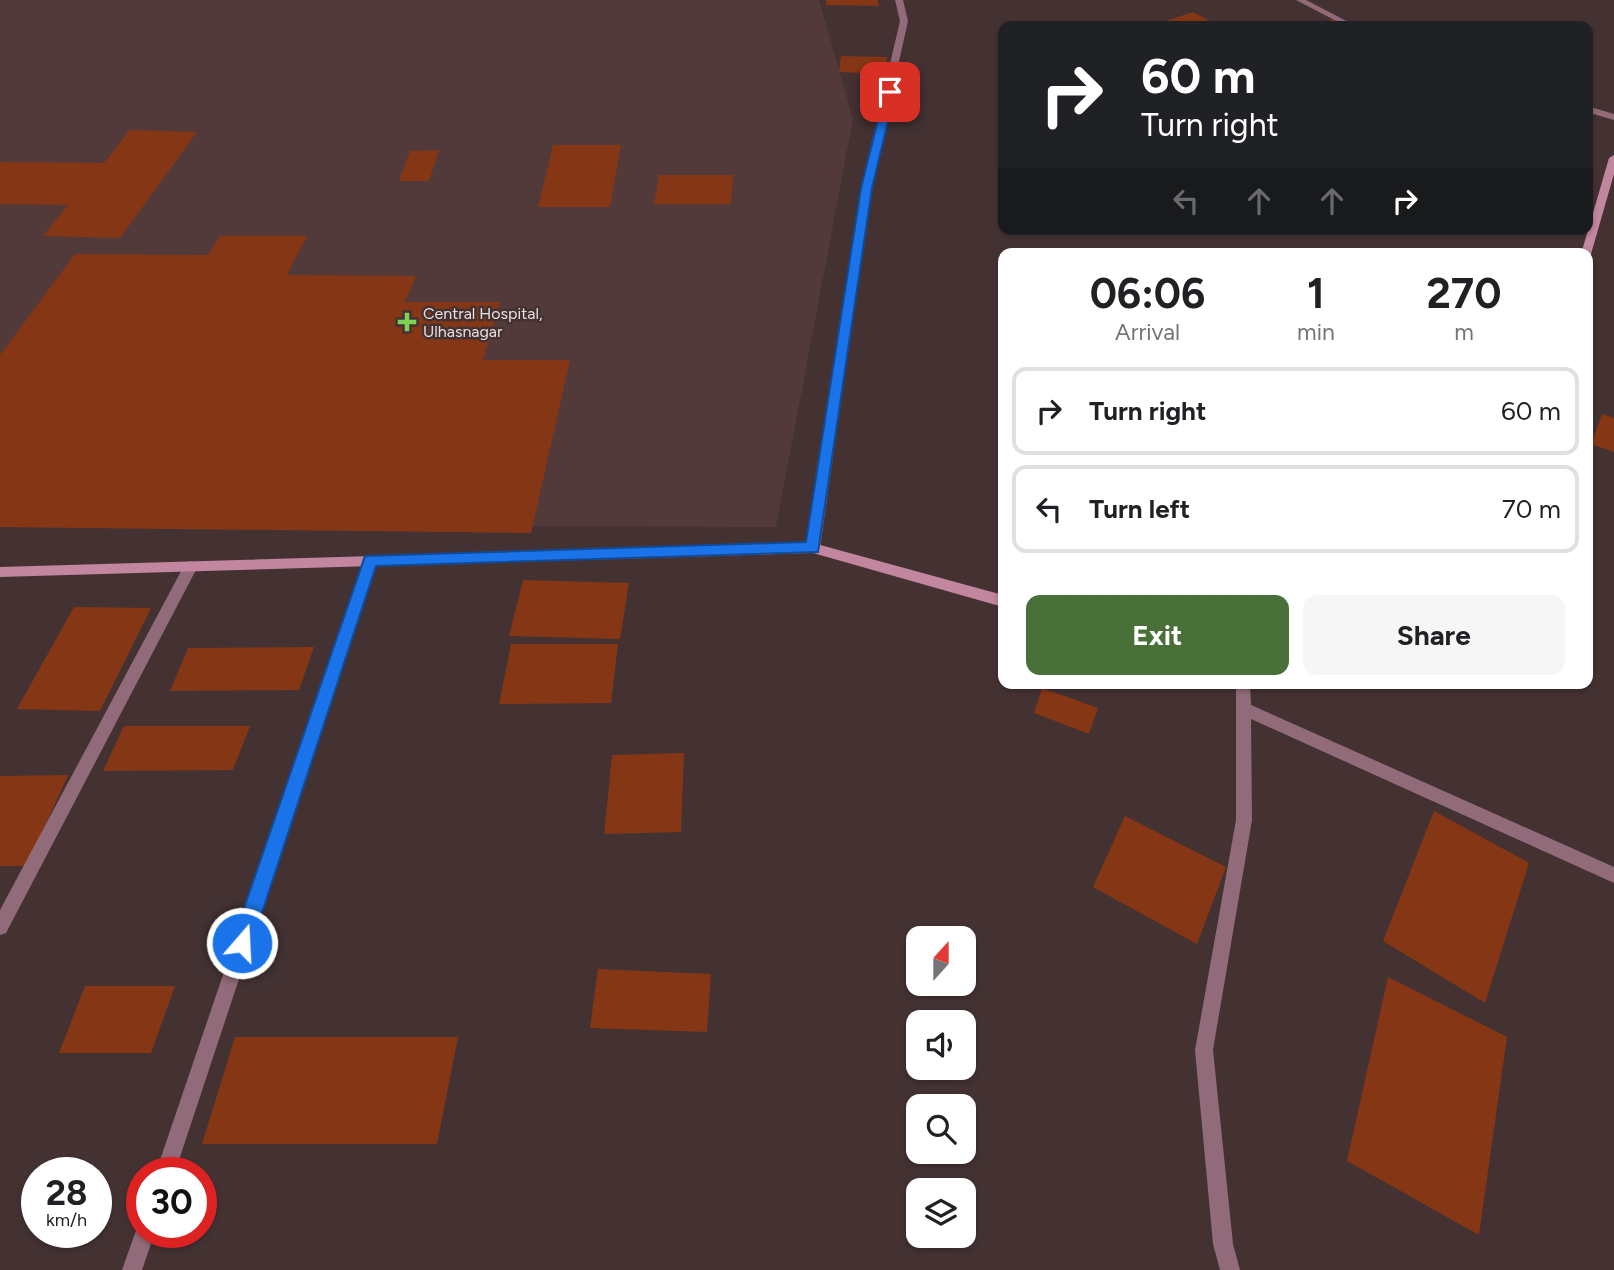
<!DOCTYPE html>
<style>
:root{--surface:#fff;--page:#f6f6f6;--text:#202124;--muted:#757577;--line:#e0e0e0;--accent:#4a7039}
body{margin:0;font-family:Figtree,sans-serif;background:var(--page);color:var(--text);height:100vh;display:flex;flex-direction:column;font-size:26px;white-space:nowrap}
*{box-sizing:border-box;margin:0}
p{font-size:23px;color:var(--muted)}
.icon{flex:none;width:38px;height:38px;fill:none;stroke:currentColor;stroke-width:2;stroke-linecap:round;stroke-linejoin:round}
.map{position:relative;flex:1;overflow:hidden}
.panel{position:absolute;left:998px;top:248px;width:595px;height:441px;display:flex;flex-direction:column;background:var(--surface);border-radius:14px;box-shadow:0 2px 5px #0004}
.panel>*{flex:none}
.banner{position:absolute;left:998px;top:21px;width:595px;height:214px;border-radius:14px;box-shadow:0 2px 5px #0004;background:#202124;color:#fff;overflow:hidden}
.needle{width:46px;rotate:21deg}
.buttons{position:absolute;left:906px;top:926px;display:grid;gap:14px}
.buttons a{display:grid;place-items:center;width:70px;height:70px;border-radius:14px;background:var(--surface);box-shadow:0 2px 5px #0004;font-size:35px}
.speed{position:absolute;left:21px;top:1157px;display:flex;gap:14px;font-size:35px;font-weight:700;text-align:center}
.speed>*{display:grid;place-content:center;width:91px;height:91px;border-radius:50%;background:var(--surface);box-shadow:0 2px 5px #0004;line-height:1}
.speed small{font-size:18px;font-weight:400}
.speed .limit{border:10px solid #d22;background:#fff;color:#111}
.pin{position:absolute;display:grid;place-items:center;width:60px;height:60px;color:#fff;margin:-30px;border-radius:14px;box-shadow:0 4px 10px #0006}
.me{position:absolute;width:77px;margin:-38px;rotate:19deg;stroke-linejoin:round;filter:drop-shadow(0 0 5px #0008)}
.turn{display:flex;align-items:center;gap:24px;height:147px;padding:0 28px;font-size:32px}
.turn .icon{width:91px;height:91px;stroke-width:2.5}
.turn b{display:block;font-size:49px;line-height:60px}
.lanes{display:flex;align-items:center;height:66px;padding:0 28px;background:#0003;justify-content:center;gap:35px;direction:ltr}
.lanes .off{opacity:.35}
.eta{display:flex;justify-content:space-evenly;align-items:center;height:119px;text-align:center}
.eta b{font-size:42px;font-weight:700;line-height:49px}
.cta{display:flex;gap:14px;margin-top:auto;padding:14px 28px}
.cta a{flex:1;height:80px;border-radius:14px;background:var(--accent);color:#fff;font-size:28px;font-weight:700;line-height:80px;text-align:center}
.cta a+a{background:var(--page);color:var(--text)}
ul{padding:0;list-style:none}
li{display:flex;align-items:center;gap:21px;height:88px;margin:0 14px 10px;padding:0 14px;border:4px solid var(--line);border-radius:14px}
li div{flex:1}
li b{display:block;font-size:26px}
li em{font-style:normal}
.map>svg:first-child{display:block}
</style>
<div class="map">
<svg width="1614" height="1270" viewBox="0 0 1614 1270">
<rect width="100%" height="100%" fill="#443233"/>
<!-- built -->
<path fill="#523a3a" d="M0 0H819L853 119 776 527 0 525Z"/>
<!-- building -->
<path fill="#853615" d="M826 0H878L879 6 826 5Z
M1193 12 1220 26H1150Z
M1334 19 1347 26H1314Z
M841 56 887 57 886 74 839 72Z
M130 130 197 132 120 238 43 236 68 205 0 204V162L104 163Z
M553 145H621L610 207H538Z
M439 150 429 181H399L410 151Z
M659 175H733L731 204H654Z
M220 236H307L287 275 416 276 405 302H500L483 360H570L531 533 0 527V355L75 254 208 255Z
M1602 414 1614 418V452L1591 444Z
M523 580 629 583 620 639 509 636Z
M74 607 151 608 100 711 17 709Z
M511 644H618L611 703 499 704Z
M314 647 299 690 170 691 188 648Z
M1042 688 1098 708 1089 734 1034 713Z
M124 726H250L233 770 103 771Z
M684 753 681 832 604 834 612 755Z
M68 775 27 866H0V776Z
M1434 811 1529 863 1485 1003 1383 941Z
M1125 816 1226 867 1197 944 1093 887Z
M598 969 711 974 707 1032 590 1028Z
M1388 977 1507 1037 1479 1235 1347 1161Z
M85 986H175L151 1053H59Z
M235 1037H458L437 1144H202Z"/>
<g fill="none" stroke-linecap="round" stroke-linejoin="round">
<!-- street -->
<path fill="#916b7a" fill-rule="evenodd" d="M895 0H903L908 21 871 188 820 548 813 553 806 548 861 188 900 21Z
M1296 0H1306L1356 26H1346Z
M1587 106 1614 114V120L1587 112Z
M371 555 378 560 175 1172H156L364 560Z
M191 561 198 566 6 933 0 935V910L186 562Z
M1236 684H1250L1251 705 1614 867V883L1251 719 1252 820 1213 1050 1233 1244 1240 1270H1220L1213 1244 1195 1050 1236 820Z
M142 1223V1232H155L142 1270H122L138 1225Z"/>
<!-- secondary -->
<path fill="#c2869f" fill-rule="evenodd" d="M1614 155V174L1591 254 1587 257V254H1581L1609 158Z
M813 543 1003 595V607L813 553 0 577V567Z"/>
</g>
<!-- route -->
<path fill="#1a73e8" stroke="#114b97" stroke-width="2" d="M890 89 895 92 872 188 818 552 376 566 252 943 249 950 242 952 235 950 232 943 365 556 806 542 861 188 885 92Z"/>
<!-- markers -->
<path fill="#7dd153" stroke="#443233" stroke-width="2.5" d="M403.5 311.5h7v7h7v7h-7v7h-7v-7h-7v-7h7z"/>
<g text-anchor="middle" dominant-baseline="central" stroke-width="5" stroke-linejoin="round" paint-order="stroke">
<!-- far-poi labels -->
<g font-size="16" fill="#e9dede" stroke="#443233" text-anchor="start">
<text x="423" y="313">Central Hospital,<tspan x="423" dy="18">Ulhasnagar</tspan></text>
</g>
</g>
</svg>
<div class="buttons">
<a><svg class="needle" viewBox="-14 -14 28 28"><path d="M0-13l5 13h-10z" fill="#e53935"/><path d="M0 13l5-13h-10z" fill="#757577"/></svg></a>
<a><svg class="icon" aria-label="sound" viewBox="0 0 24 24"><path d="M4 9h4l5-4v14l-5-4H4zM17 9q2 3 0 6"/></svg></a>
<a><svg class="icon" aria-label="search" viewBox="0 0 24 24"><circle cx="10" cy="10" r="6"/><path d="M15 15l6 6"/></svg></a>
<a><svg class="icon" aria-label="layers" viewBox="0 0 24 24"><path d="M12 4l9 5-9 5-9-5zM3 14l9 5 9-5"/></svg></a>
</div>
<div class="speed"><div>28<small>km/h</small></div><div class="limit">30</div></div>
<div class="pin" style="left:890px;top:92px;background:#d93025"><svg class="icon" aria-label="arrive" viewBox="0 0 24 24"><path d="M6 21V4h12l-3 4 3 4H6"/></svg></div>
<svg class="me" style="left:242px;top:943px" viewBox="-20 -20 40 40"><circle r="17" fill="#1a73e8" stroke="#fff" stroke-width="3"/><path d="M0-11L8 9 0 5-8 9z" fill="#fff"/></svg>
<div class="banner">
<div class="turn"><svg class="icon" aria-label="right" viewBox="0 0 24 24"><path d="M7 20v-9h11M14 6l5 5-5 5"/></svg><div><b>60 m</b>Turn right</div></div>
<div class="lanes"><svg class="icon off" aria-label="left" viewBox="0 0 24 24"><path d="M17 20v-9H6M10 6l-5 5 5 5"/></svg><svg class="icon off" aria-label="ahead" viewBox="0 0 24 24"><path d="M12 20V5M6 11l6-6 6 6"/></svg><svg class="icon off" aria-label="ahead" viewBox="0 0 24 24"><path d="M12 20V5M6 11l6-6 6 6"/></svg><svg class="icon" aria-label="right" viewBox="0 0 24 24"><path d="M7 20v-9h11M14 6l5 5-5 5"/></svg></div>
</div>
<section class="panel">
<div class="eta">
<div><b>06:06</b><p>Arrival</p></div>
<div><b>1</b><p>min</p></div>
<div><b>270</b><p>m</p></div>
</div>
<ul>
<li><svg class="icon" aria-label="right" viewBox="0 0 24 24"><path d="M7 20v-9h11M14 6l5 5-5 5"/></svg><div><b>Turn right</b></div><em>60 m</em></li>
<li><svg class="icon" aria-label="left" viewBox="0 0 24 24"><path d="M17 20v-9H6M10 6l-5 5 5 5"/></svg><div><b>Turn left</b></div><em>70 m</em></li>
</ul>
<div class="cta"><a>Exit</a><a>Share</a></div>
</section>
</div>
